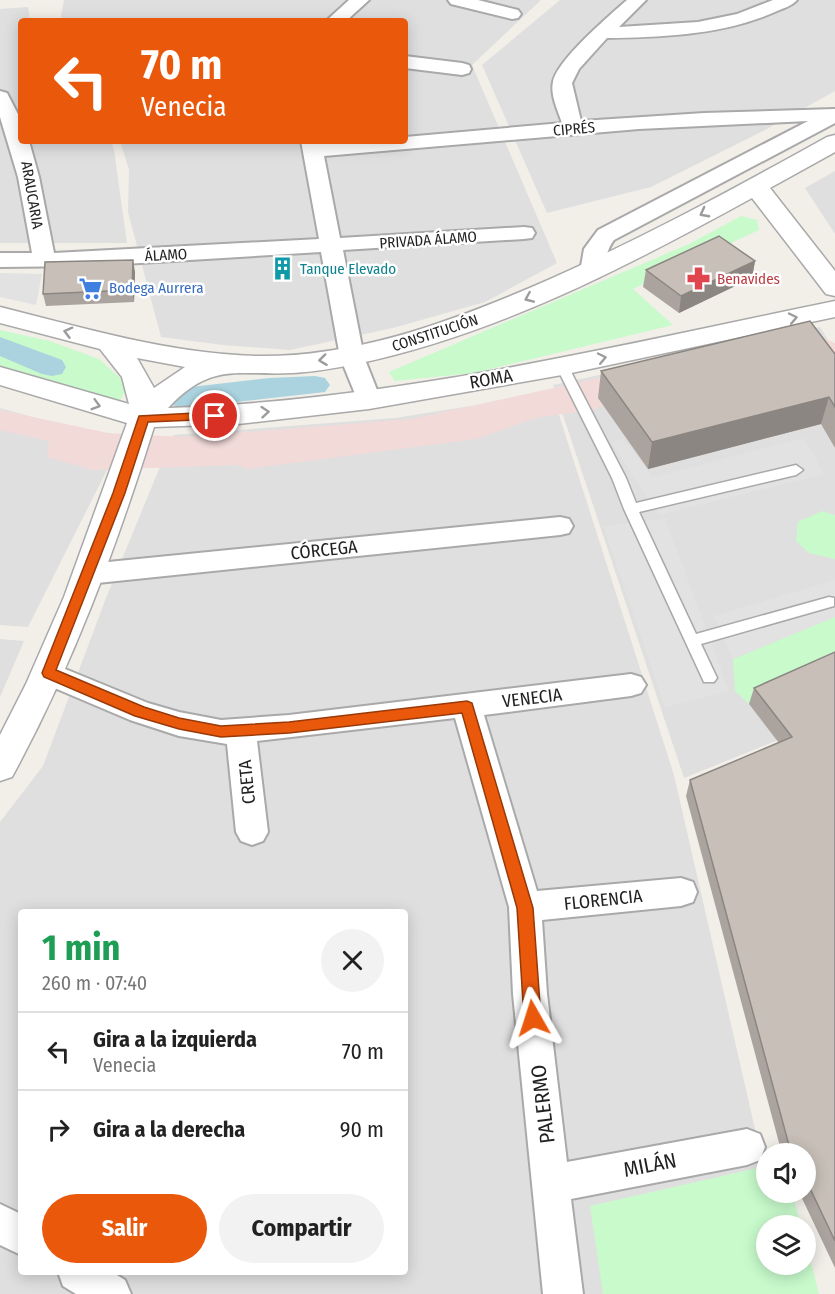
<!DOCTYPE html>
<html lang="es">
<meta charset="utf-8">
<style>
:root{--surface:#fff;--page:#f2f2f2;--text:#222;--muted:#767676;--line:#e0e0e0;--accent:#ea580c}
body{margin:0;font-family:"Fira Sans Condensed",sans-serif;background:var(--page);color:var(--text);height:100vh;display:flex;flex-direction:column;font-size:22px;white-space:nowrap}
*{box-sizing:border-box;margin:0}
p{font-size:20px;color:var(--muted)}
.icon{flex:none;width:33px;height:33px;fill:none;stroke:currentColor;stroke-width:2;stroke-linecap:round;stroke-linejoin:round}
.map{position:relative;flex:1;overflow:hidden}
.panel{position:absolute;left:18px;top:909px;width:390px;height:366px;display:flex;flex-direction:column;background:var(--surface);border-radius:6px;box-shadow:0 3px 15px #0003}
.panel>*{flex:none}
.top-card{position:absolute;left:18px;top:18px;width:390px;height:126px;border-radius:6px;box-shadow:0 3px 15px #0003;background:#ea580c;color:#fff;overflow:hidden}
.controls{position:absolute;left:756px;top:1143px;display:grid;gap:12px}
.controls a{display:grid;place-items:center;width:60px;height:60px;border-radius:50%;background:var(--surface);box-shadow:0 3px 15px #0003;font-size:30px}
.pin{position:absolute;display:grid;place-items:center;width:51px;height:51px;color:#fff;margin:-26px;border:3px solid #fff;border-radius:50%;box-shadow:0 2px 6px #0007}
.me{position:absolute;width:66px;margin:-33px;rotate:354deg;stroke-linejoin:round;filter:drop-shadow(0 0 4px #0008)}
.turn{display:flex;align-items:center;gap:21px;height:126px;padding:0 24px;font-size:27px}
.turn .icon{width:78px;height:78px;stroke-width:2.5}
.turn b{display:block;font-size:42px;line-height:51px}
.round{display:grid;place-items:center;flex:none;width:63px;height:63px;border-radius:32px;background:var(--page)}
.summary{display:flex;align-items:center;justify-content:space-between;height:102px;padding:0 24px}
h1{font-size:36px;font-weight:700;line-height:45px;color:#1e9e55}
.action{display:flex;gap:12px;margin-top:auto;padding:12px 24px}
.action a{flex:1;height:69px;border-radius:36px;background:var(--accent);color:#fff;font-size:24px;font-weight:700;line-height:69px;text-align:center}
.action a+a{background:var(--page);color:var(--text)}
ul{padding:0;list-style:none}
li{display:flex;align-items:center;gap:18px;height:78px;padding:0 24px;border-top:2px solid var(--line)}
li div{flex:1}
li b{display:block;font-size:22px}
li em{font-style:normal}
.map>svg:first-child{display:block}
</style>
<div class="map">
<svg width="835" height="1294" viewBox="0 0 835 1294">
<rect width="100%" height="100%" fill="#f2efe9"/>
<!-- residential -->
<path fill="#e0dfdf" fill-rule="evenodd" d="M64 0H541L472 65 557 263 485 302 393 328 290 350 223 345 161 337 128 212 129 170 120 141H405V21H60Z
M560 0H835V91L765 130 651 187 547 213 482 65Z
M28 7 30 21H21V141H111L114 150 127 243H0V9Z
M835 171V234L805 188Z
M820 327 835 351V717L684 778 553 385Z
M552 393 674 775 766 1177V1264L793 1294H0V822L43 766 106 598 173 435 395 418ZM21 912H405V1272H21Z
M0 408 121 442 28 627 0 625Z
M0 639 24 641 0 697Z"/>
<!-- commercial -->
<path fill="#f2dad9" d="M809 332 835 343V387L610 403 592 410 536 418 476 439 246 469 239 465 93 470 47 457 49 441 0 430V410L108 433 185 437 412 419Z"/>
<!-- park -->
<path fill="#c8facc" d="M741 216 757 220 759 230 633 289 673 325 474 373 395 381 389 372 689 244Z
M0 330 50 341 99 359 128 385 119 403 0 375Z
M822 511 835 515V559L809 553 796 541 798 522Z
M835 617V666L749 704 735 691 733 659Z
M766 1166V1192L792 1193 801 1225 766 1226V1264H806V1242L819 1294H603L590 1206Z"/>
<!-- parking -->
<path fill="#e2e2e2" d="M0 273 42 274 36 305 0 297Z
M804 438 824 474 659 515 611 442 623 439 653 477Z
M665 519 729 691 665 707 603 526Z
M835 580V617L733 659 714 616Z"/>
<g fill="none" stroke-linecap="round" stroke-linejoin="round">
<!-- canal -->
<path fill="#aad3df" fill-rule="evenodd" d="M0 337 62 360 66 367 62 374 52 376 42 374 0 356Z
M315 376 325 378 330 385 325 392 182 408 172 405 167 398 172 391 182 388 269 378Z"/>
<defs>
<path id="service" d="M562 362 568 366 626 478 636 503 796 465 803 470 796 475 639 512 696 634 829 597 834 598V606L701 644 717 678 714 682H704L624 509 612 478 556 366Z"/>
<path id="minor" d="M349 0H369L346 21H326Z
M448 0H478L518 10 521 14 518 18 512 19 451 4Z
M627 0H646L619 27 698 22 737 14 773 0H797C792 6 784 8 777 11 724 35 664 37 607 38L579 69 572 83 581 121 704 113 835 109V123L614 240C604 253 607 265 599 277L591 279 583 277 580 272 584 249 598 230 808 121 639 129 324 156 340 238 524 227 532 228 535 233 532 238 524 239 343 250 364 357 381 400 378 406 369 408 360 406 340 357 321 252 91 266 0 267V253H32L18 177 0 117V91L7 93 21 120V141H29L39 177 54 253 319 239 301 141H321L322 144 357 141H405V137L562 123C558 111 550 95 553 82 557 60 609 16 627 0Z
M405 56 462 63 469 65 471 69 469 73 462 75 405 68Z
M560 517 569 519 573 526 569 533 560 535 88 584 78 581 74 574 78 567 88 564Z
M48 662 148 703 179 712 221 720 289 715 631 674 641 677 646 685 641 693 631 696 484 715 537 891 681 878 693 882 697 892 693 902 681 906 542 920 547 994 567 1162 747 1129 760 1134 765 1147 760 1160 747 1165 571 1199 583 1294H543L513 994 509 907 455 718 257 741 268 832 263 841 252 845 241 841 236 832 227 744 179 736 130 720 38 681 34 673 38 665Z
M0 1204 21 1214V1255L0 1245Z
M58 1272H112L125 1280 131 1294H76L63 1286Z"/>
<path id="tertiary" d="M835 135V152L770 188 835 271V296L826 294 752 198C628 266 496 335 356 364 335 368 314 372 293 373 237 376 212 361 168 408 393 401 615 346 835 301V317L562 375 369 409 238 424 154 427C116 548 73 665 12 777L0 781V735L26 684 64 597 127 423 0 385V367L129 404 122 377 100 349 0 323V307C84 328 170 354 258 356 354 357 444 324 532 287 634 243 730 191 827 137ZM137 358 185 367 154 388Z"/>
</defs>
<!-- service casing -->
<use href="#service" stroke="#a9a9a9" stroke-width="3"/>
<!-- minor casing -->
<use href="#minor" stroke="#a9a9a9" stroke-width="4"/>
<!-- tertiary casing -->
<use href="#tertiary" stroke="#a9a9a9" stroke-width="3"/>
<!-- service -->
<use href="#service" fill="#fff" fill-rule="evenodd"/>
<!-- minor -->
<use href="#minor" fill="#fff" fill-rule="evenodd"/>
<!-- tertiary -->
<use href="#tertiary" fill="#fff" fill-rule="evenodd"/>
</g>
<!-- wall -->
<path fill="#aba49e" d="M755 261 752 278 679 313 643 287 646 270Z
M135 272 134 302 46 306 43 294Z
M835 354V448L821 424 648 469 598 398 601 371Z
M835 652V1268L799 1192H806V1154H782L686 796 690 780 779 743 749 704 754 688Z"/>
<!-- shaded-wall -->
<path fill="#8b8681" d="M133 260 135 272 134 302 132 290Z
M755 261 752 278 679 313 681 296Z
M829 397 821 424 648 469 652 442Z"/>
<!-- building -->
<path fill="#c7bfb8" stroke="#8b8681" stroke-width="1.5" d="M719 236 755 261 681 296 646 270Z
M133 260 132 290 43 294 45 262Z
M810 321 835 354V407L829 397 652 442 601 371Z
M835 652V1241L806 1180V1154H792L790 1149 690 780 792 737 754 688Z"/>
<!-- one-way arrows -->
<defs><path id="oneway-chevron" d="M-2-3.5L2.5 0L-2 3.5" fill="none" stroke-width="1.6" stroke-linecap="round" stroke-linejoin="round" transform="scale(1.5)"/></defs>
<g stroke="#9c9c9c">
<use href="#oneway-chevron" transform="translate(704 213) rotate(152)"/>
<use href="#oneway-chevron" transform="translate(529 298) rotate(157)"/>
<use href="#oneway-chevron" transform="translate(793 318) rotate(-12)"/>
<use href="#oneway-chevron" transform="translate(68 332) rotate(-165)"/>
<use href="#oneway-chevron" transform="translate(602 358) rotate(-12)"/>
<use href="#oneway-chevron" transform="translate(323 360) rotate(173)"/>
<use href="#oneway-chevron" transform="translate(96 405) rotate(16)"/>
<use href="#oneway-chevron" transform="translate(265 412) rotate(-5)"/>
</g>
<!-- route -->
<path fill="#ea580c" stroke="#983908" stroke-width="1.5" d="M215 412 219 413V419L148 422 125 493 56 670 144 707 179 718 221 726 289 722 467 701 472 703 533 908 541 1018 539 1024 533 1026 527 1024 524 1018 517 908 462 713 289 733 221 737 179 729 135 716 44 677 42 673 113 493 139 416Z"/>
<!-- icons -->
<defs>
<symbol id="building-bare" viewBox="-9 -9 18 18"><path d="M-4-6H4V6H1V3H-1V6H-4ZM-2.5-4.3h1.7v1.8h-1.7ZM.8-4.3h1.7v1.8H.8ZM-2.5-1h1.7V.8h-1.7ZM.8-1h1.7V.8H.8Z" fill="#0f9aa8" stroke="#fff" stroke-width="2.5" paint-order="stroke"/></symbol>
<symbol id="pharmacy-bare" viewBox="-9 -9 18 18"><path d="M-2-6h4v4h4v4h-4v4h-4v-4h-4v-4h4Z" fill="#e0444e" stroke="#fff" stroke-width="2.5" paint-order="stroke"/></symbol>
<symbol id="supermarket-bare" viewBox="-9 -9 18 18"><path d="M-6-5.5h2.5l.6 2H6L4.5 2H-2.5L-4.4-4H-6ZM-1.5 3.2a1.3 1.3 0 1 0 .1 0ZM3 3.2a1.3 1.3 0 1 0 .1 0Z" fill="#3f7fe0" stroke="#fff" stroke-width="2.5" paint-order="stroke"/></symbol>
</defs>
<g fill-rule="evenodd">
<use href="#building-bare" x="266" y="252" width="33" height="33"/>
<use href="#pharmacy-bare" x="682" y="262" width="33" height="33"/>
<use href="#supermarket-bare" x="74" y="272" width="33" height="33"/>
</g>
<g text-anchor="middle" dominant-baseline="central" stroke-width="5" stroke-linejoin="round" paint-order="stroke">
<!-- far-street labels -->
<g font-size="15" fill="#222" stroke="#fff">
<text transform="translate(574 129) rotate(-5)">CIPRÉS</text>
<text transform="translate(32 195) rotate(80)">ARAUCARIA</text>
<text transform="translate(428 240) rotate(-4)">PRIVADA ÁLAMO</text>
<text transform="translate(166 255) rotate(-3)">ÁLAMO</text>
<text transform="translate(435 333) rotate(-18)">CONSTITUCIÓN</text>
</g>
<!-- far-culture labels -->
<g font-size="15" fill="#0d838f" stroke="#fff" text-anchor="start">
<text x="300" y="269">Tanque Elevado</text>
</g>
<!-- far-health labels -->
<g font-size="15" fill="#be3a42" stroke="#fff" text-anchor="start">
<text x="717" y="279">Benavides</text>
</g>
<!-- far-shop labels -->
<g font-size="15" fill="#366cbe" stroke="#fff" text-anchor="start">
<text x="109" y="288">Bodega Aurrera</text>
</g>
<!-- street labels -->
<g font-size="18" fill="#222" stroke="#fff">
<text transform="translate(491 379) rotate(-10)">ROMA</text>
<text transform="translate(324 550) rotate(-6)">CÓRCEGA</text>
<text transform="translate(532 698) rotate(-7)">VENECIA</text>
<text transform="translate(247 782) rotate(-96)">CRETA</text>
<text transform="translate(603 900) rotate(-6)">FLORENCIA</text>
</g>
<!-- near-street labels -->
<g font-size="21" fill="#222" stroke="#fff">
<text transform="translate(543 1104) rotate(-97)">PALERMO</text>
<text transform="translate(650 1165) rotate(-11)">MILÁN</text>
</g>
</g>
</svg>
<div class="controls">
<a><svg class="icon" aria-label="sound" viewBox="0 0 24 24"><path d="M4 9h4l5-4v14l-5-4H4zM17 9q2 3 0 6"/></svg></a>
<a><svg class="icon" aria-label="layers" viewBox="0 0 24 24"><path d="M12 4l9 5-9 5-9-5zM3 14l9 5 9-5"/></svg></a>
</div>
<div class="pin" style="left:215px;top:416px;background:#d93025"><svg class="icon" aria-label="arrive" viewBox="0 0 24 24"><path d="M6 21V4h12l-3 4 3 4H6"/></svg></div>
<svg class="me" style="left:533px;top:1018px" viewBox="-20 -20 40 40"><path d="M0-17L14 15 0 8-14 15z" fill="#ea580c" stroke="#fff" stroke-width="4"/></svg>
<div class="top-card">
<div class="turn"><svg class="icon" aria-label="left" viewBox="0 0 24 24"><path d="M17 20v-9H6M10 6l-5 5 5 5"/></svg><div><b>70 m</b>Venecia</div></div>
</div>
<section class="panel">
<div class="summary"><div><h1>1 min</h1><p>260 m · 07:40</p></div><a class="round"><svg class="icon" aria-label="close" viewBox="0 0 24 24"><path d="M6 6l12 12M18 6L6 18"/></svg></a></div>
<ul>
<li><svg class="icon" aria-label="left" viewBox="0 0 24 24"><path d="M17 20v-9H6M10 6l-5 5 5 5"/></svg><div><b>Gira a la izquierda</b><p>Venecia</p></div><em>70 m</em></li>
<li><svg class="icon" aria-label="right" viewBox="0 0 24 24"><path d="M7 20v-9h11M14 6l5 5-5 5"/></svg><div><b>Gira a la derecha</b></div><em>90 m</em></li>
</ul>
<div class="action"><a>Salir</a><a>Compartir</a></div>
</section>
</div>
